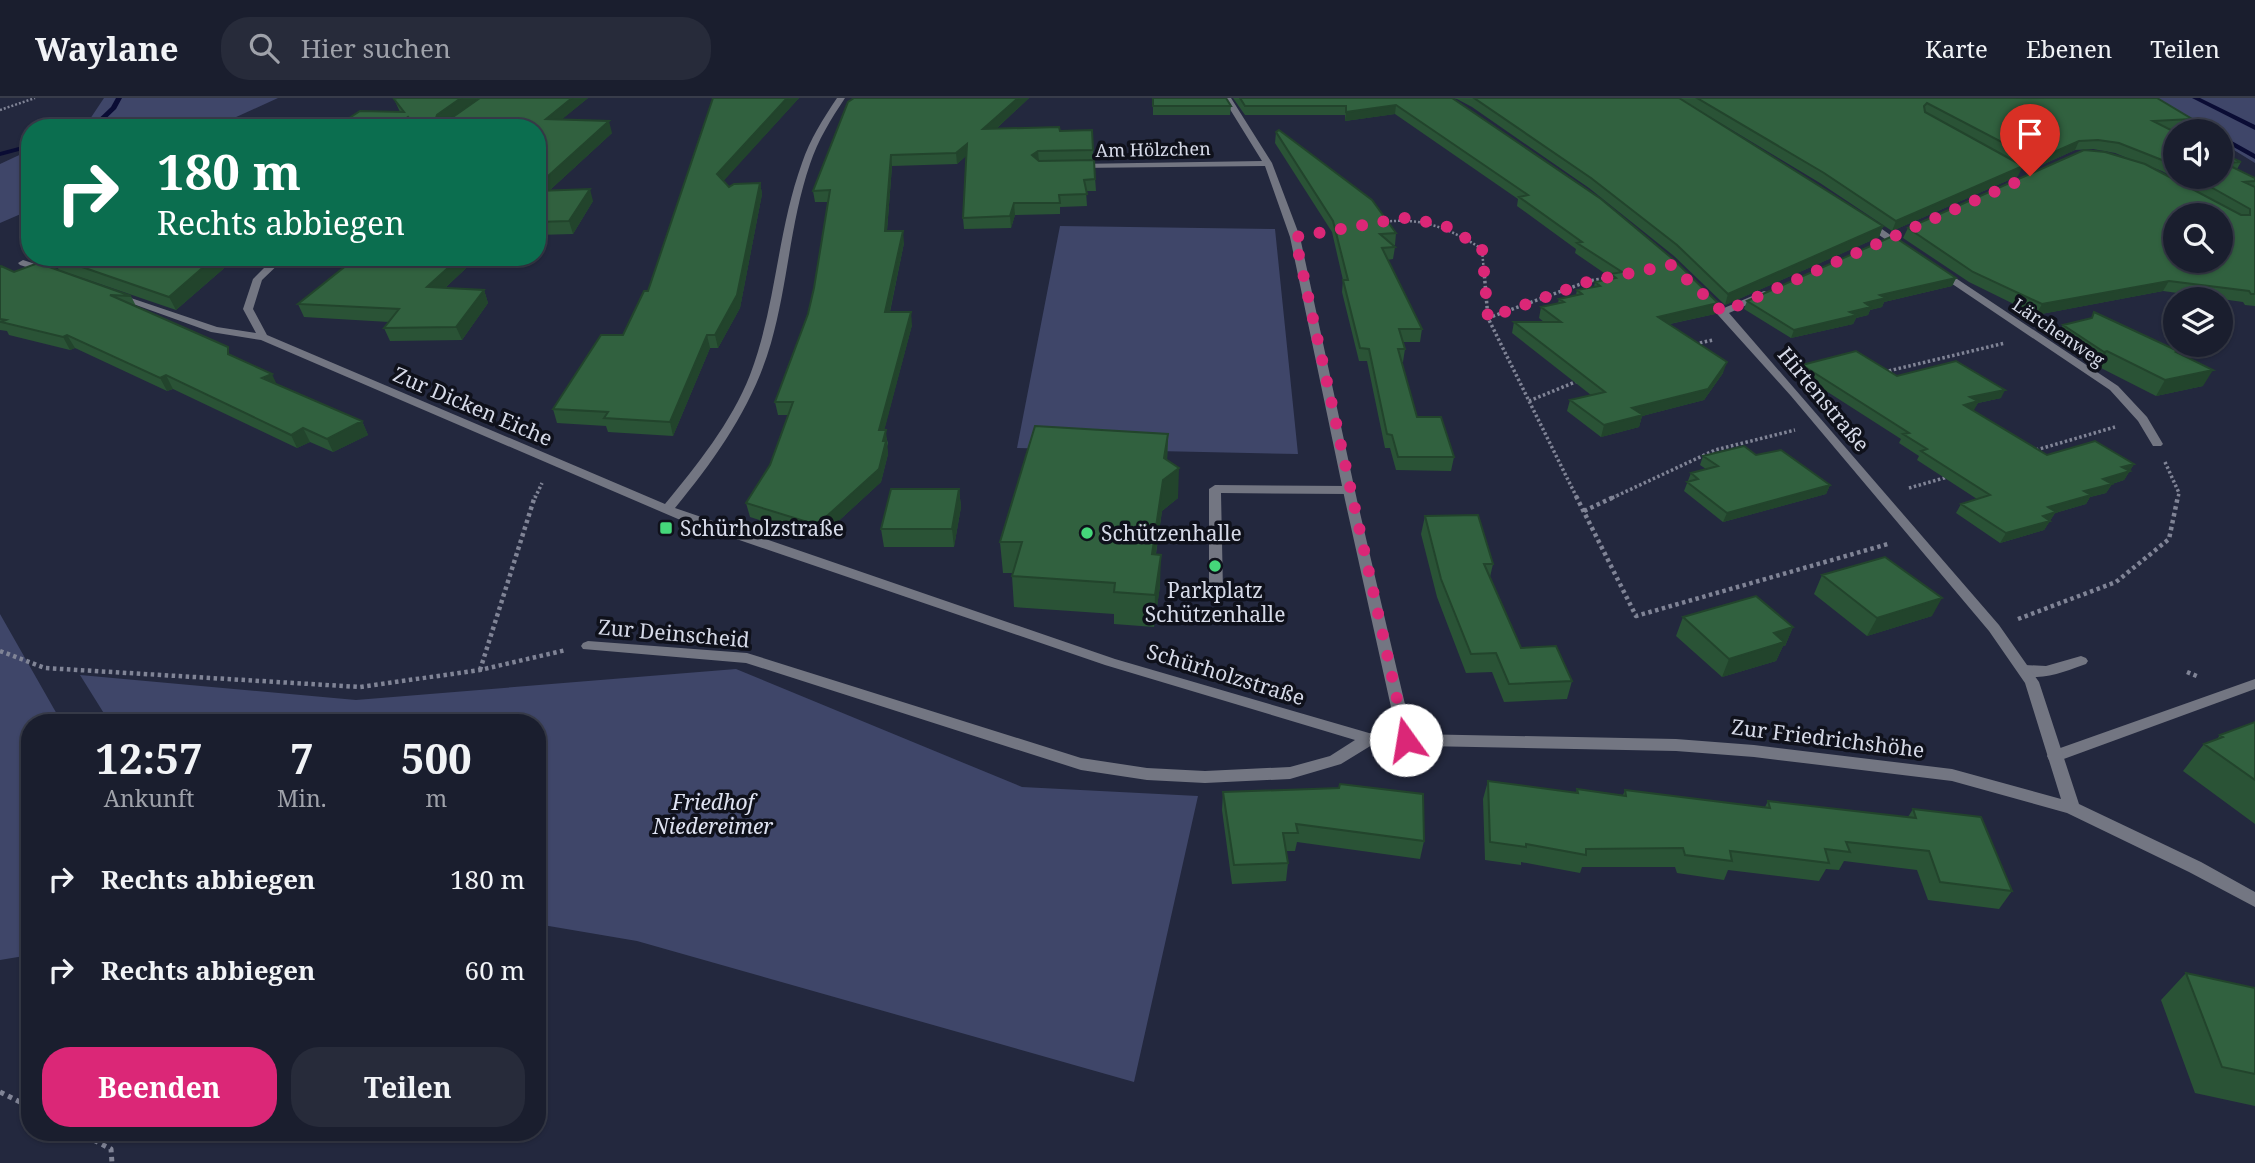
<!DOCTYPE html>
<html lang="de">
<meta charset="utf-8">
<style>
:root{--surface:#1a1e2e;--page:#272b3a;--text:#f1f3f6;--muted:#9fa2aa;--line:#383c4a;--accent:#db2777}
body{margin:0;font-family:"Noto Serif",serif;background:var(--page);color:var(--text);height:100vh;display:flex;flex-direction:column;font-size:26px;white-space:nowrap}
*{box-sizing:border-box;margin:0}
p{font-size:23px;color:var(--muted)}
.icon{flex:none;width:38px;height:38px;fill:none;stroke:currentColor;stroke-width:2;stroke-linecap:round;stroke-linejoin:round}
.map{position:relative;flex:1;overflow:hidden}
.drawer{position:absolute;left:21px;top:616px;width:525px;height:427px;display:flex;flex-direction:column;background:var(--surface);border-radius:28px;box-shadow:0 2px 5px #0004,0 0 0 2px var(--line)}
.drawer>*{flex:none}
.hud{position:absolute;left:21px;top:21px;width:525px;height:147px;border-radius:28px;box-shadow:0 2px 5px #0004,0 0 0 2px var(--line);background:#0b6e4f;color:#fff;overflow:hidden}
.buttons{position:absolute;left:2163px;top:21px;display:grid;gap:14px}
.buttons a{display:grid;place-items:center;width:70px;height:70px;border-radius:50%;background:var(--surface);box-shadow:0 2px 5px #0004,0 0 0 2px var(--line);font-size:35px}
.pin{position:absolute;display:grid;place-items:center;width:60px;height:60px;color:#fff;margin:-72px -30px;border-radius:50% 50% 50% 0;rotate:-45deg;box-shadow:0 0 7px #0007}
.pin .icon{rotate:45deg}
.me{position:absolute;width:77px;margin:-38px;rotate:347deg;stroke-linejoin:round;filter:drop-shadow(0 0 5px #0008)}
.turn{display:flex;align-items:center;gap:24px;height:147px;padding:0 21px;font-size:32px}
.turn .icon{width:91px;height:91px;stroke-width:2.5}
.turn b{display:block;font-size:49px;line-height:60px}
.eta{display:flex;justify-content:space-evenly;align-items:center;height:119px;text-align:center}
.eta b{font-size:42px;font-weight:700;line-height:49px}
.cta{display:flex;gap:14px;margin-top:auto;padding:14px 21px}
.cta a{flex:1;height:80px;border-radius:28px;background:var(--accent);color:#fff;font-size:28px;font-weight:700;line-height:80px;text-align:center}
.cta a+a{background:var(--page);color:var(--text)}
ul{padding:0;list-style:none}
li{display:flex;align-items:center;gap:21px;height:91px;padding:0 21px}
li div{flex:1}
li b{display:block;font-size:26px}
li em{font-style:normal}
header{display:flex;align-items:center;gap:42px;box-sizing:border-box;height:98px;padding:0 35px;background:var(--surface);border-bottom:2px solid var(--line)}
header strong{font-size:33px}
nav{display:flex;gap:38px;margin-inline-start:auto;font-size:24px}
.search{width:490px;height:63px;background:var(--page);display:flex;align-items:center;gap:18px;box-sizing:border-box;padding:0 24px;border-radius:28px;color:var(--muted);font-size:26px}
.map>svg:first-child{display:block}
</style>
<header>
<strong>Waylane</strong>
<div class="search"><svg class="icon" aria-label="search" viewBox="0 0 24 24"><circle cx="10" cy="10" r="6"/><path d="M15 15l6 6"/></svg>Hier suchen</div>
<nav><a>Karte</a><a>Ebenen</a><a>Teilen</a></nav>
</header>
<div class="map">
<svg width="2255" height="1065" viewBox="0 0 2255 1065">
<rect width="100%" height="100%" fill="#23283e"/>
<!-- green -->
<path fill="#3f4669" d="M104 0H278L212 30H80L86 27Z
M2144 0H2255V65L2221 44V33H2203Z
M30 52V112L0 125V66Z
M1060 128 1275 131 1298 356 1017 350Z
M0 516 62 625H30V857L0 862Z
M736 571 1022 689 1198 698 1134 984 637 843 537 826V625H110L80 577 356 602Z"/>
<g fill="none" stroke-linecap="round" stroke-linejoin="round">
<!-- stream -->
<path fill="#0a0c34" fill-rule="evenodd" d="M116 0H122L116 11 96 30H89L111 9Z
M2148 0H2156L2214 33H2206Z
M2192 0H2200L2255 27V32Z
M2221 37 2255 56V61L2221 42Z
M30 46V50L0 58V54Z"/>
<!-- path-far3 -->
<path stroke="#808496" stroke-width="2.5" stroke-dasharray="2 2" stroke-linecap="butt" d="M0 12 35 0
M1382 124C1422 119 1449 130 1482 151L1484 175"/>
<!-- path-far2 -->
<path stroke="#808496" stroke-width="3.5" stroke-dasharray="2.5 2.5" stroke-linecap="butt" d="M1484 173 1488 220 1577 400
M1488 220 1589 183 1613 179
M1695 246 1713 242
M1884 274 2005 245
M1529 303 1580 282
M2036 352 2115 329
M2165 364 2179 395 2178 400
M1909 390 1951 378
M535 400 542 385
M1612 400 1715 352 1795 332"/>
<!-- path-far1 -->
<path stroke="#808496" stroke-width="4.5" stroke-dasharray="3.5 3.5" stroke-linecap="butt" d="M1576 398 1636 518 1888 446
M1584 413 1616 398
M2018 521 2116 484 2169 441 2178 398
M0 553 45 570 360 589 480 572 566 552
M480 572 535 398
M2187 574 2199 579"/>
<!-- path -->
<path stroke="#808496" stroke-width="5" stroke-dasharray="4.5 4.5" stroke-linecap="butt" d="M0 994 30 1009
M78 1034 111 1051 112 1065"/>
<!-- service -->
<path fill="#737682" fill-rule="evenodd" d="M1215 387 1349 388 1355 392 1349 396 1221 395 1223 493 1216 497 1209 493V391Z
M2081 558 2086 560 2088 563 2086 566C2068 572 2033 588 2017 572L2024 567 2046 568Z
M2255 581V591L2061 662H2049L2047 658 2049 654Z"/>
<!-- minor -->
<path fill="#737682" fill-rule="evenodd" d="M837 0H845C831 21 818 42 810 66 790 124 788 186 771 245 753 308 716 360 675 410L1115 561 1369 635 1397 636 1345 402 1290 139 1265 68 1076 70 1072 68 1076 66 1262 63 1223 0H1231L1272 65 1300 139 1357 402 1412 636 1676 641 1754 647 1952 671 2061 701 2025 585 1989 533 1791 298 1700 197 1708 195 1724 210 1764 193 1767 194V198L1729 215 1999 527 2039 584 2079 706 2201 764 2255 794V809L2189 774 2067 715 1952 683 1754 659 1676 653 1372 647 1341 666 1290 681 1205 685 1147 682 1081 672 746 565 583 551 581 548 583 545 588 543 747 555 1081 660 1147 670 1205 673 1290 669 1330 658 1355 642 1105 567 678 421 261 242 211 234 111 198 119 196 217 229 256 235 243 211 253 181 275 159H286L262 182 253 211 267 237 665 406C697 367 731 325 750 277 776 209 777 134 802 65 810 41 823 21 837 0Z
M1863 122H1869L1909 150 1901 152 1863 126Z
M23 162 51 171 53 173 48 176 20 167 18 165Z
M1936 171H1942L2118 288 2147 319 2163 346 2161 348H2153L2138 323 2110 292 1936 175Z"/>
</g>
<!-- wall -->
<path fill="#2a5336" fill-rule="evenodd" d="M397 0H588L562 21 612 35 550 92 593 103 573 136 537 137V30H334L400 14 394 1Z
M713 0H799L723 83 729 89 760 85 762 96 740 210 718 250H710L673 338 608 334 606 328 557 325 553 311 623 237 648 193Z
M854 0H1029L996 31 1060 33 1093 52 1096 93H1086L1087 108 1060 109V116L1015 117 1011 130 964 131 963 120 966 58 957 66 892 68 887 133 904 145 890 214 912 227 884 332 888 345 887 349 888 356 881 384 819 441 750 419 746 405 770 367 788 317H778L775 304 808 216 814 190 828 104H815L813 93Z
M1153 0 1231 8 1230 17H1153Z
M1233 0H1452L1715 216 1670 226 1723 275 1704 302 1642 318 1639 329 1601 339 1567 313 1570 302 1591 297 1512 235 1514 224H1544L1539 220 1541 209 1558 205 1559 201 1576 197 1577 192 1594 189 1595 184 1609 181 1610 179 1575 155 1576 151 1517 108 1518 101 1395 16 1345 23V17H1245Z
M1452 0H1679L1883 128 1879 139 1725 207 1674 158 1589 90 1472 9 1457 1Z
M1679 0H2157L2192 21 2187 30 2170 31 2175 34V79H2221V55L2241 64 2237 71 2255 80V208L2245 207 2243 204 2163 193 2036 217 1969 184 1903 140 1908 130 2137 64 2115 55 2093 51 2075 52 2031 72 1993 52 2018 78 1892 133 1820 85ZM2151 69 2162 73 2202 96Z
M1276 34 1396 135 1395 147H1392L1395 149 1393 161 1387 162 1422 231 1420 244H1402L1405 251 1403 264H1401L1417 319 1454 359 1451 373 1396 372 1390 350H1385L1367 263H1359L1342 194 1343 182 1332 134 1275 45Z
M52 159 152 165 160 159H237L176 212 59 172Z
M357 159H478L445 190 484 192 488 205 462 242 390 243 384 230 389 224 304 219 298 206Z
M0 169 14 174 131 198 136 208 233 258 277 287 362 323 368 337 333 354 310 344 297 350 173 291 167 293 75 250 70 252 9 237 7 233 0 232Z
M1956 180 1952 188 1884 204 1882 209 1870 212 1868 217 1856 220 1853 226 1791 240 1744 211 1747 203Z
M2063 227 2178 253 2177 255 2203 288 2156 298 2099 269H2095L2055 242Z
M1802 267 1897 278 2001 300 1978 305 1973 312 2047 357 2134 366 2124 382 2112 386 2106 395 2090 399 2086 406 2055 415 2044 432 2000 445 1956 415 1961 406 1977 401 1917 362 1919 358 1899 345 1901 341 1798 275Z
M1168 336 1167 362 1178 400 1162 413 1156 456 1160 488 1154 529 1114 526V516L1014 509 1012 478 1013 475H1003L1000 444Z
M1756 357 1830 387 1826 396 1723 424 1684 393 1691 375 1706 371 1700 367 1703 358Z
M959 391 961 409 954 449H884L881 431Z
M1425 418 1493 466 1490 479 1521 550 1572 583 1567 601 1504 604 1492 574 1466 575 1437 499 1421 436Z
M1822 477 1932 518 1867 538 1814 496Z
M1683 519 1793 529 1785 548H1783L1776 563 1722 579 1676 538Z
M2255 624V726L2183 673 2204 646 2217 641 2220 637Z
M1488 683 1576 695 1577 691 1623 697 1625 692 1765 709 1768 703 1908 719 1913 711 2012 793 1999 811 1928 802 1917 772 1844 763 1839 772 1826 771 1819 783 1728 772 1724 782 1677 775 1675 769H1582L1580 775 1521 764V767L1485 762 1483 701Z
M1223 694 1424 743 1420 761 1297 744 1295 753H1286L1288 765 1286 783 1232 786 1222 712Z
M2186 875 2255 890V1008L2195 995 2161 902Z"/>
<!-- shaded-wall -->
<path fill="#22442c" d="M461 0H480L440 30 436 20 437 17Z
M572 0H588L549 32 546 21Z
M787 0H799L719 88 717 76Z
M1018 0H1029L984 42 983 31Z
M1396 7 1395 16 1345 23 1346 14Z
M408 19 412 30H393Z
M609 23 612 35 537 104V88Z
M2079 43 2075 52 2031 72 2036 62Z
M967 46V57L957 66 956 55Z
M1038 53 1039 64 1032 57Z
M891 57 892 68 886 145 885 133Z
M2023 68 2018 78 1892 133 1896 123Z
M760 85 762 96 740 210 718 250 715 237Z
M590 91 593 103 573 136 569 123Z
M1014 105 1015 117 1011 130 1010 118Z
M1883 128 1879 139 1725 207 1728 196Z
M903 133 904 145 887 227 885 214Z
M215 159H237L176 212 169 199Z
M460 159H478L432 202 427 189Z
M1956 180 1952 188 1884 204 1882 209 1870 212 1868 217 1856 220 1853 226 1791 240 1794 232 1850 214 1880 197Z
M2169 183 2163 193 2036 217 2042 206Z
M484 192 488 205 462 242 456 229Z
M1718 205 1715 216 1655 229 1658 219Z
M911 214 912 227 881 345 879 332Z
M67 237 75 250 70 252 63 239Z
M707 237 710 250 673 338 670 324Z
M2107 253 2099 269H2095L2104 254Z
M1727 264 1723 275 1704 302 1642 318 1639 329 1601 339 1604 327 1632 310Z
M2213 272 2203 288 2156 298 2165 282Z
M272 276 278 289 262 280Z
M166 277 173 291 167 293 160 280Z
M2005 292 2001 300 1978 305 1974 312 1960 316 1970 299Z
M362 323 368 337 333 354 327 341Z
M303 330 310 344 297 350 291 337Z
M886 332 888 356 881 384 819 441 817 427 883 343Z
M1168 336 1167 366 1179 370 1178 400 1162 413 1151 487 1152 456Z
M2134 366 2124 382 2112 386 2106 395 2090 399 2086 406 2055 415 2044 432 2000 445 2006 435 2048 409 2084 393 2122 369Z
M1830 387 1826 396 1723 424 1727 415Z
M959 391 961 409 954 449 952 431Z
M1161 457 1160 488 1154 529 1155 497Z
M1942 500 1932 518 1867 538 1877 520Z
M1793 529 1785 548H1783L1776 563 1722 579 1729 561 1774 535Z"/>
<!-- building -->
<path fill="#31613f" stroke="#22442c" stroke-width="2" fill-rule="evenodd" d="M397 0H461L437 17 436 20 450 21 480 0H572L546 21 609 23 537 88V30H416L408 19 393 30H334L360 13 404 14 394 1Z
M713 0H787L717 76 729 89 734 86 760 85 737 197 715 237H707L670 324 604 320 608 314 553 311 601 237H623L644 193H648Z
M854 0H1018L983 31 1059 29 1060 33 1092 32 1093 52 1038 53 1032 57 1039 63 1094 62 1095 81 1084 82 1087 96 1059 97 1060 105H1014L1010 118 963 120 967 46 956 55 891 57 885 133H903L885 214H911L879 332H886L883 343H886L879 371 817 427 746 405 770 367 793 304H775L808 216 814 190 830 92 813 93 848 4Z
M1153 0H1226L1231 8H1153Z
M1240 0H1452L1601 101 1674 162 1718 205 1658 219 1727 264 1708 291 1632 310 1643 317 1604 327 1570 302 1605 294 1514 224H1561L1541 209 1564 204 1559 201 1582 196 1577 192 1600 188 1595 184 1616 180 1611 176 1622 174 1577 145 1582 144 1519 99 1528 97 1396 7 1346 14V8H1245Z
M1474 0H1679L1883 128 1728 196 1677 147 1591 80Z
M1697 0H2157L2192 21 2153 23 2175 34V69L2167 64 2119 45 2098 42 2079 43 2036 62 1927 5 1924 8 1925 14 2023 68 1896 123 1824 75Z
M1279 32 1372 102 1396 135 1380 136 1395 149 1382 150 1422 231H1399L1405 251H1398L1417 319H1441L1454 359H1398L1392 337 1387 336 1369 251 1360 250 1343 182H1348L1333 123 1276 34Z
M2084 52 2105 54 2145 66 2241 117H2250V111L2193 79H2221V55L2241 64 2224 65 2255 80V83L2244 84 2255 89V196H2251L2249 193 2169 183 2042 206 1973 174 1908 130ZM2175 117H2221V163H2175Z
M590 91 569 123 537 124V93Z
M1893 138 1956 180 1880 197 1886 200 1865 205 1871 209 1850 214 1857 217 1794 232 1747 203Z
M53 159H136L152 165 160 159H215L169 199Z
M357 159H460L427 189 484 192 456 229 384 230 399 211 298 206Z
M38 165 131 198 110 197 228 249V256L272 276 262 280 362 323 327 341 303 330 291 337 166 277 160 280 67 237 63 239 1 224 6 222 0 221V169L1 168 14 174Z
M2094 214 2178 253 2176 254 2213 272 2165 282 2107 253 2104 254 2063 227 2092 220Z
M1856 253 1897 278 1956 263 2005 292 1970 299 1978 303 1964 307 2047 357 2095 343 2134 366 2122 369 2130 373 2103 381 2112 386 2084 393 2091 397 2048 409 2056 414 2043 418 2050 423 2006 435 1961 406 1990 397 1921 353 1927 351 1903 336 1909 335 1802 267Z
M1035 328 1168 336 1164 360 1179 370 1163 382 1152 456 1161 457 1155 497 1114 494 1115 485 1012 478 1022 444H1000Z
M1744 348 1756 357 1781 352 1830 387 1727 415 1687 384 1698 381 1691 375 1718 368 1703 358Z
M891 391H959L952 431H881Z
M1478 417 1493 466H1484L1521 550 1556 548 1572 583 1509 586 1496 555 1471 556 1441 481 1425 418Z
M1885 459 1942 500 1877 520 1822 477Z
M1756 498 1793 529 1774 535 1784 544 1729 561 1683 519Z
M2255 624V682L2204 646 2223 639 2220 637Z
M1488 683 1578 695 1577 691 1626 698 1625 692 1770 710 1768 703 1916 720 1913 711 1981 719 2012 793 1940 784 1929 753 1846 744 1850 754 1825 751 1829 765 1730 753 1732 763 1685 757 1683 750 1586 751V757L1526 746V749L1490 744Z
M1340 686 1423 696 1424 743 1296 726 1298 735H1283L1288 765 1234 767 1223 694 1339 690Z
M2186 875 2255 890V976L2222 969Z"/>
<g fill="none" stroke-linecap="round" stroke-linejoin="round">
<!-- route -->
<path stroke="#db2777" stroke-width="12" stroke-dasharray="0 21.6" d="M1406 642 1295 139 1404 120 1444 127 1482 150 1488 220 1590 183 1671 167 1723 214 2030 78"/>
</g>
<!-- markers -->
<g fill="#45d77a" stroke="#0f111b" stroke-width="2.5">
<rect x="659" y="423" width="14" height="14" rx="3.5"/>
<circle cx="1087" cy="435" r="7"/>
<circle cx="1215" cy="468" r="7"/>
</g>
<g text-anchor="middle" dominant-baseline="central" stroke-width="7" stroke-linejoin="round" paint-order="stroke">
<!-- far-street labels -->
<g font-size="18" fill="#d6dae8" stroke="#0f111b">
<text transform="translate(1153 51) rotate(-1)">Am Hölzchen</text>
<text transform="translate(2059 234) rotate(34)">Lärchenweg</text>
</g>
<!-- street labels -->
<g font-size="21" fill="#d6dae8" stroke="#0f111b">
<text transform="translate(1824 301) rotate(50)">Hirtenstraße</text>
<text transform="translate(473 308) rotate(23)">Zur Dicken Eiche</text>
<text transform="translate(674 535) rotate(5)">Zur Deinscheid</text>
<text transform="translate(1226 576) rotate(17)">Schürholzstraße</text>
<text transform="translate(1828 640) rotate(7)">Zur Friedrichshöhe</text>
</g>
<!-- poi labels -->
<g font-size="21" fill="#d6dae8" stroke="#0f111b" text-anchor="start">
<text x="680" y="430">Schürholzstraße</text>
<text x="1101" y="435">Schützenhalle</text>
<text x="1215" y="492" text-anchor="middle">Parkplatz<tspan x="1215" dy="24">Schützenhalle</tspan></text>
</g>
<!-- park labels -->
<g font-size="21" font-style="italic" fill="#dfe3f2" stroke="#0f111b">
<text x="713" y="704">Friedhof<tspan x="713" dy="24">Niedereimer</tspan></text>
</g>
</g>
</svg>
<div class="buttons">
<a><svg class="icon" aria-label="sound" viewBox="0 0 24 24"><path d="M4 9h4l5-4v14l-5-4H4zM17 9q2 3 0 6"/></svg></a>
<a><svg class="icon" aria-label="search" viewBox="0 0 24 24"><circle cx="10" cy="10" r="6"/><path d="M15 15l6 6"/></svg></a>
<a><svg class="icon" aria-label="layers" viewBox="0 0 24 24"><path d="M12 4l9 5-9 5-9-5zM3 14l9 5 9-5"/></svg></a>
</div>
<div class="pin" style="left:2030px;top:78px;background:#d93025"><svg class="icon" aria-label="arrive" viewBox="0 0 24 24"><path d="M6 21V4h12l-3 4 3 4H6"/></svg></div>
<svg class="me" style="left:1406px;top:642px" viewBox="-20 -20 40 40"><circle r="19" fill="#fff"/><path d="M0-13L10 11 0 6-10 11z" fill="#db2777"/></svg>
<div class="hud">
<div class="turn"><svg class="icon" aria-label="right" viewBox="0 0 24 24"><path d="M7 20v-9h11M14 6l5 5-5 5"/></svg><div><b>180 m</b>Rechts abbiegen</div></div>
</div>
<section class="drawer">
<div class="eta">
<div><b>12:57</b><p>Ankunft</p></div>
<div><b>7</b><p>Min.</p></div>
<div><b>500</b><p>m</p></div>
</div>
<ul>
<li><svg class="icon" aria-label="right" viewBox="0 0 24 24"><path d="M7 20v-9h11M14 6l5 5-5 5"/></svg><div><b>Rechts abbiegen</b></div><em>180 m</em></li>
<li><svg class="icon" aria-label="right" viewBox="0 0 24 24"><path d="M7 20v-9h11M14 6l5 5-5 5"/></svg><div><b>Rechts abbiegen</b></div><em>60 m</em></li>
</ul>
<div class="cta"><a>Beenden</a><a>Teilen</a></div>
</section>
</div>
